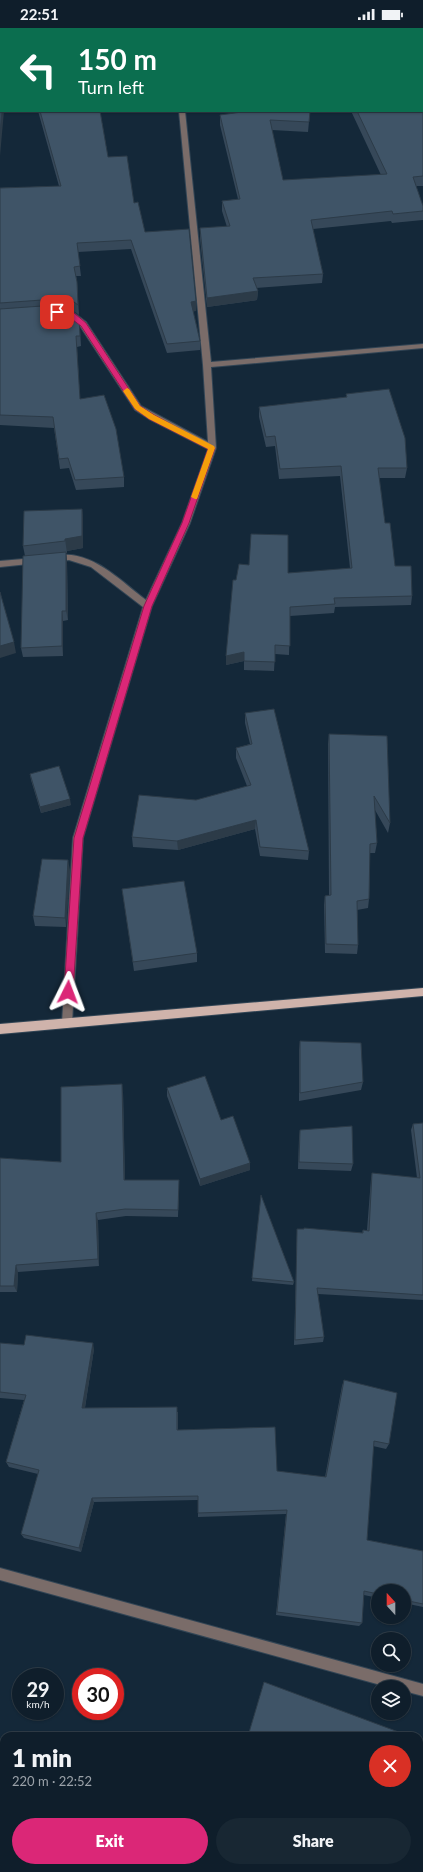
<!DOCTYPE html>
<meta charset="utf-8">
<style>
:root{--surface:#0f1e2b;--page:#182733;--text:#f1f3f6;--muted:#9ba2a9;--line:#2f3c47;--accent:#db2777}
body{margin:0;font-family:Lato,sans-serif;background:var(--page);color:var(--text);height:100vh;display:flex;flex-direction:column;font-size:15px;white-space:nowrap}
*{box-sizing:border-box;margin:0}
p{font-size:13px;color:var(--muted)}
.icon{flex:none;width:22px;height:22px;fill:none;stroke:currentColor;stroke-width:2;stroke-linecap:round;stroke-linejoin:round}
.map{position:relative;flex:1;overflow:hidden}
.details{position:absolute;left:0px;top:1704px;width:423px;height:140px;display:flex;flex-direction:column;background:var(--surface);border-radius:12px 12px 0 0;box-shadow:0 1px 3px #0004,0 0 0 1px var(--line)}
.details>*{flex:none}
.banner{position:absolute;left:0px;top:0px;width:423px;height:84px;box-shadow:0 1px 3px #0004,0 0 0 1px var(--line);background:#0b6e4f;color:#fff;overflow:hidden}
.needle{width:26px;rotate:339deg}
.controls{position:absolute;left:371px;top:1556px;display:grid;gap:8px}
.controls a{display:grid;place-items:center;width:40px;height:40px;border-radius:50%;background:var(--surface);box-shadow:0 1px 3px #0004,0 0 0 1px var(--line);font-size:20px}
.speed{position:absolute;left:12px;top:1640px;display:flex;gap:8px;font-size:20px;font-weight:700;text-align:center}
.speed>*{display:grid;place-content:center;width:52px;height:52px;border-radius:50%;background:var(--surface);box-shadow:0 1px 3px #0004,0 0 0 1px var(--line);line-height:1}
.speed small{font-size:10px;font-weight:400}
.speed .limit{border:6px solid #d22;background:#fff;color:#111}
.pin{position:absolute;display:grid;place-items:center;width:34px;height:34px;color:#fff;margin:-17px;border-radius:8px;box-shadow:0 2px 6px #0006}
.me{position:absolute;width:44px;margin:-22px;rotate:3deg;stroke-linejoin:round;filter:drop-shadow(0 0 3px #0008)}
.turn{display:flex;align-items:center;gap:14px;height:84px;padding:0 12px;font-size:18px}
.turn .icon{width:52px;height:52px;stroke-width:2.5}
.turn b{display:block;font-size:28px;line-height:34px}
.round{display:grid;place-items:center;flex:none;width:42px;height:42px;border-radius:21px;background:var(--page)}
.summary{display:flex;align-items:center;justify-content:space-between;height:68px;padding:0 12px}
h1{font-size:24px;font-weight:800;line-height:30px}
.button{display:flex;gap:8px;margin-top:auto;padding:8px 12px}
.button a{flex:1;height:46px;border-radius:24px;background:var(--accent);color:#fff;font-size:16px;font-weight:800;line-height:46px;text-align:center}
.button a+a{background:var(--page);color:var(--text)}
.status{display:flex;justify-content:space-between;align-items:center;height:28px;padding:0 20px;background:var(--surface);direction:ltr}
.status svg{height:11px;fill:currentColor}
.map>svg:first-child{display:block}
</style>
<div class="status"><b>22:51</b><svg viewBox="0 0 49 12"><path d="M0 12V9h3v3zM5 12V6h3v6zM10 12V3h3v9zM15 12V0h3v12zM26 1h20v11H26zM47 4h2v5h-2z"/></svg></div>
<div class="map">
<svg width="423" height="1844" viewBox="0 0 423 1844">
<rect width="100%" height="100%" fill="#142839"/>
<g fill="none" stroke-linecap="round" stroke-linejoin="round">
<defs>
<path id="minor" d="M179 83H185L211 334 423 316V320L211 339 216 420 190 495 152 578 83 810 72 995 71 998 67 1000 63 998 62 995 73 810 143 579 91 539 69 532 53 534 49 531C52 527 55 528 60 527 93 523 122 554 146 572L182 495 208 421 149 391 135 382 80 298 66 286 67 284H73L86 294 141 378 208 414 203 337Z
M35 530 38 531V535L0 539V533Z
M0 1540 423 1656V1668L404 1663V1659H388L0 1552Z"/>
<path id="major" d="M423 960V968L0 1006V996Z"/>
</defs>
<!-- minor casing -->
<use href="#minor" stroke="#324555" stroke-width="2"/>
<!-- major casing -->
<use href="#major" stroke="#324555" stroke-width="2"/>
<!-- minor -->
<use href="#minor" fill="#7a6c69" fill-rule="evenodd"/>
<!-- major -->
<use href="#major" fill="#cfb3ab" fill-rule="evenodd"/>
</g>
<!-- wall -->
<path fill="#364859" d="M16 0H423V158H416L423 178V192L392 195 391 193 313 201 323 246 322 255 256 260 258 263 257 272 207 279 200 210V200L227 199 222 183V173L238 171 220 97V87L310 83 308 104 272 102 283 152 381 147 351 83H422V1H16Z
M38 83H100L108 129 134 175 145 204 196 273V283H193L200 313V322L167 325 131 221 78 224 81 248H76L77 254 79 287 75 284 71 283 80 301 81 318 77 319 80 371 124 449V459L76 462 69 440 60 441 54 400 0 397V160L59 158Z
M346 366 407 440 405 450H379L385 495 395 538 412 568 411 577 335 579 334 585 290 588 289 627 275 626 274 643 244 642V633L226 637V628L236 552 350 540 340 448 279 451 275 418 266 419 259 389V379L346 369Z
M82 481 83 492V520L67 523V525H66L67 534 68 592 63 593V628L23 629 21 620 25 528 23 518Z
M245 685 309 823 308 832 260 828 255 801 178 822 133 819 132 809 196 772 247 758 236 730V720L250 716 245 695Z
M329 706 387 708 390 795 388 805 375 782 377 815 375 825H370L369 871 368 880 357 882 358 917 357 926 325 925 324 877 325 868 329 867 328 716Z
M30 746 71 777 41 785 31 752Z
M70 842 66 899 35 898 33 888Z
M122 861 197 925V934L134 943Z
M300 1013 363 1054 361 1062 299 1073V1022Z
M167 1060 221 1092 250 1142 200 1158 167 1068Z
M123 1064 125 1152H179V1160L178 1189 126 1188 98 1192 99 1238 18 1244 17 1264H0V1130L61 1134Z
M423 1095V1272L318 1266 324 1309 323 1314 294 1317 297 1206V1201L362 1205 363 1202H367L371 1151 372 1145 417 1150 411 1102 413 1096Z
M300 1102 353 1136 351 1143 298 1141 299 1110Z
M261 1167 294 1254 293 1257 252 1253Z
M0 1315 24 1317 94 1321 85 1380 178 1384V1402L277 1443 325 1449 342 1358 344 1352 389 1416 386 1421 373 1418 367 1512 423 1523V1579L404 1575V1563H378V1570L364 1567 362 1595 359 1598 276 1587 286 1486 198 1489V1472L94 1474 81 1524 24 1510 21 1506 38 1446 9 1439 6 1434 24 1372 0 1370Z
M264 1654 403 1708H248Z"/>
<!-- shaded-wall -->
<path fill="#2c3b48" d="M2 83H4L0 128V106Z
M258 263 257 272 207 279V270Z
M196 273V283L191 284V274Z
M82 481 83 492V520L67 523V525L65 511Z
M66 524 67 534 68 592 66 583Z
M62 583 63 593V628L62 618Z
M14 614 16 625 0 630V618Z
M244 624V633L226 637V628Z
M70 771 71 777 41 785 40 779Z
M256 792 255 801 178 822 177 813Z
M68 832 70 842 66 899 65 890Z
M122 1056 123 1064 125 1160 124 1152Z
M250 1135V1142L200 1158V1151Z
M96 1185 98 1192 99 1238 98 1231Z
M16 1237 18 1244 17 1264 14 1258Z
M93 1315 94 1321 84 1385 82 1380Z
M92 1470 94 1474 81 1524 79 1520Z"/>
<!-- building -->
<path fill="#3f5467" stroke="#2c3b48" d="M0 0H10V1H1V83H2L0 106Z
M17 0H316V1H17Z
M317 0H423V148L413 149 423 178V183L393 186 392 183 311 192 323 246 253 250 258 263 207 270 200 200 230 198 222 173 240 171 220 87 249 83H310L309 94 270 92 283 152 387 146 357 83H422V1H318Z
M40 83H100L108 129 127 128 134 175 138 174 145 204 189 201 196 273 191 274 200 313 167 316 131 212 77 215 80 238 74 239 77 254 78 277 74 274 56 271 0 275V160L61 158Z
M56 277 68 280 79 290 80 308H76L80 371 104 367 116 401 124 449 75 452 68 430 59 431 53 389 0 387V281Z
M389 361 405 410 407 440H378L385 495H390L395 538H411L412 568 334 570 335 576 290 579V618L275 617V634L244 633V624L226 628 233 552H236L239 536 249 537 251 506 288 507V545L352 540 341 438 280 441 275 408 266 409 259 379 347 369 346 366Z
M82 481V508L65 511V513L23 518 24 483Z
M66 524V583H62V618L21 620 23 528Z
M0 564 14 614 0 618Z
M274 681 309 823 260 819 256 792 177 813 132 809 139 767 196 772 251 757 236 720 252 716 245 685Z
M329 706 387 708 390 795 374 768 377 815 370 816 369 871 357 873 358 917 326 916 325 868 331 867Z
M59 738 70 771 40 779 30 746Z
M42 831 68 832 65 890 33 888Z
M184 853 197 925 133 934 122 861Z
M300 1013 361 1015 363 1054 300 1065Z
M205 1048 221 1092 233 1088 250 1135 200 1151 167 1060Z
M122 1056 124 1152H179L178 1182 125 1181 96 1185 98 1231 16 1237 14 1258H0V1130L61 1134V1059Z
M423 1095V1267L317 1260 324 1309 295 1312 297 1201H304V1200L363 1205V1202L369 1203 372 1145 420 1150 413 1096Z
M352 1098 353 1136 299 1134 300 1102Z
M261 1167 294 1254 252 1250Z
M26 1307 93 1315 82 1380 177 1379V1402L275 1399 277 1443 326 1449 344 1352 397 1365 389 1416 374 1413 367 1512 423 1523V1576L404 1572V1563H378V1566L364 1563 362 1595 277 1584 287 1482 198 1485V1468L92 1470 79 1520 21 1506 39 1442 6 1434 26 1367 0 1364V1315L24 1317Z
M264 1654 404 1706 403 1708H248Z
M147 1840H207V1844H148Z"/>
<!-- route -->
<path fill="#db2777" stroke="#8e194d" d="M55 282 74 285 86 295 140 378 154 387 215 420 189 495 152 578 83 810 73 964 68 969 64 964 74 810 144 578 182 495 208 421 149 391 135 381 81 298 69 289 55 286Z"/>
<!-- slow -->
<path fill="#f59e0b" d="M127 360 129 361 140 378 154 387 214 418 215 420 197 471H195L191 469 208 421 149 391 135 381 123 363Z"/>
</svg>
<div class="controls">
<a><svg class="needle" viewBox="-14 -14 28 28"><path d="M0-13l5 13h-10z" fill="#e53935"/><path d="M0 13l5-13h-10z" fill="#9ba2a9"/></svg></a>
<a><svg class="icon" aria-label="search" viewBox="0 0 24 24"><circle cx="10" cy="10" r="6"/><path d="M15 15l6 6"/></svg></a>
<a><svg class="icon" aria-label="layers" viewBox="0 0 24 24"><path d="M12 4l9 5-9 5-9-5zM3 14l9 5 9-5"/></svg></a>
</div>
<div class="speed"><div>29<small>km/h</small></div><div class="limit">30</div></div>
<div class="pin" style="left:57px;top:284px;background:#d93025"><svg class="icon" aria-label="arrive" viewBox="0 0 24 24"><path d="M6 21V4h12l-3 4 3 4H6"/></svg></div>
<svg class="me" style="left:68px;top:964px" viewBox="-20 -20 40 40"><path d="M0-17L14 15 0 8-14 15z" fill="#db2777" stroke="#fff" stroke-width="4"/></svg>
<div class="banner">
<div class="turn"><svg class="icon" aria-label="left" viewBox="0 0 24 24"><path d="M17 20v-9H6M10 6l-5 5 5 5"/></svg><div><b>150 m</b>Turn left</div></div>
</div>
<section class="details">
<div class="summary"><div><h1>1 min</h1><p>220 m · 22:52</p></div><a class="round" style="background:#d93025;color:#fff"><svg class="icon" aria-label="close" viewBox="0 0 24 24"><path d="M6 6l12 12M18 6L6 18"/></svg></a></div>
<div class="button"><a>Exit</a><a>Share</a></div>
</section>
</div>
